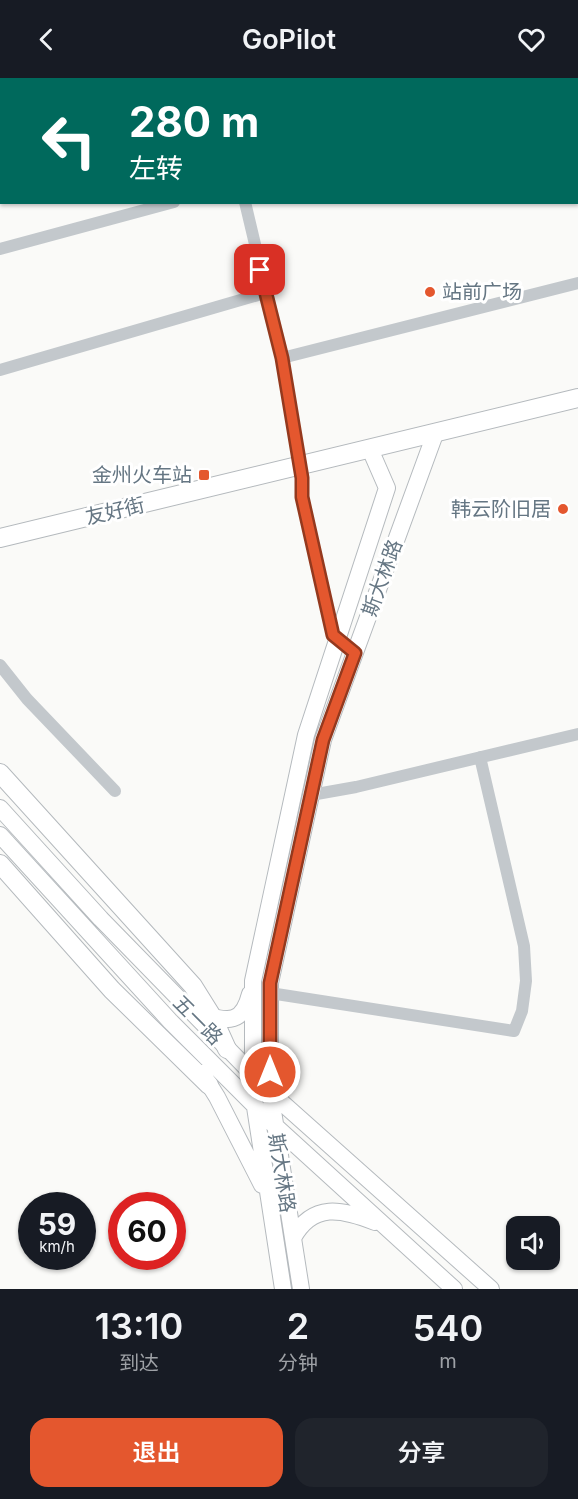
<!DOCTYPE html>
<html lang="zh">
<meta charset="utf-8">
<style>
:root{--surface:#171b24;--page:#20242c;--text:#f1f3f6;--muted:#9ea1a6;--accent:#e4572e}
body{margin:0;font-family:Inter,"Noto Sans SC",sans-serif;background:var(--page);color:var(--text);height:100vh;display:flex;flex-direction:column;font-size:22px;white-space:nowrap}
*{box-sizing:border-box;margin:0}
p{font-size:20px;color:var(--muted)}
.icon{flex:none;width:33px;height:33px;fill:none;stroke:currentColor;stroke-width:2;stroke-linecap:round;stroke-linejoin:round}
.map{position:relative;height:1211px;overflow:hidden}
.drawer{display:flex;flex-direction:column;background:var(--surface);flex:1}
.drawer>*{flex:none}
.hud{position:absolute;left:0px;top:0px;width:579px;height:126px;box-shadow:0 2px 4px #0004;background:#00695c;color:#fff;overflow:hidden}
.controls{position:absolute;left:506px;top:1138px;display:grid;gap:12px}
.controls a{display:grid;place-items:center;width:54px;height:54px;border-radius:12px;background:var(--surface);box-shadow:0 2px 4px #0004;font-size:30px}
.speed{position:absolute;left:18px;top:1114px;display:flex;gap:12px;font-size:30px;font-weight:700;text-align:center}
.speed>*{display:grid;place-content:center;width:78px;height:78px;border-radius:50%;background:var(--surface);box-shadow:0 2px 4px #0004;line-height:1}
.speed small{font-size:15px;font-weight:400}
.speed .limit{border:9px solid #d22;background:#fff;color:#111}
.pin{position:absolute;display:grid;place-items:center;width:51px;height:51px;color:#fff;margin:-26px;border-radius:12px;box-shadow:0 3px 9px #0006}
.me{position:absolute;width:66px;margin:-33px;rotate:0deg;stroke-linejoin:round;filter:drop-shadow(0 0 4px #0008)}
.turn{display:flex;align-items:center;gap:21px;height:126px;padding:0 30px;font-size:27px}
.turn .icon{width:78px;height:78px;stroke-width:2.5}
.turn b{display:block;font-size:42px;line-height:51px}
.eta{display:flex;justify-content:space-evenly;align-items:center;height:102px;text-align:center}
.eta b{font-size:36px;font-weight:600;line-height:42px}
.primary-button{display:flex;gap:12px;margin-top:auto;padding:12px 30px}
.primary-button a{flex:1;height:69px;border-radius:18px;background:var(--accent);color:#fff;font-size:24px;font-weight:600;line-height:69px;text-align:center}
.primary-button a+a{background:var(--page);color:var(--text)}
header{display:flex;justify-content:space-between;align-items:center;height:78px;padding:0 30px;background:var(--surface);font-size:27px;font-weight:600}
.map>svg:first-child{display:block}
</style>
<header><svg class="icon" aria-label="back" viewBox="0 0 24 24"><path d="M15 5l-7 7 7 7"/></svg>GoPilot<svg class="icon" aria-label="heart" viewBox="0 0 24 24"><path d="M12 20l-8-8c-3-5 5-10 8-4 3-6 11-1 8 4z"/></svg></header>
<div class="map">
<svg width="578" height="1211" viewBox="0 0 578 1211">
<rect width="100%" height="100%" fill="#fafaf8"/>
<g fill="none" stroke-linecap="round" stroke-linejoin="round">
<defs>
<path id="major" d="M0 730 101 841 270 1014 491 1211
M0 757 170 943 274 1047 454 1211
M202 937C228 943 242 947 250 916
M202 995 217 1019 262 1107
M293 1160C313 1124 342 1131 375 1144
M283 1211 253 1016V903L306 657 387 410 370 371
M301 1211 270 1014V905L323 662 435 356"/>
<path id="highway" d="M0 460 578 320
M0 695 193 908 213 940 227 971
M0 786 112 912 209 1007"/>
</defs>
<!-- major casing -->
<use href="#major" stroke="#b5babe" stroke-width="18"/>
<!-- highway casing -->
<use href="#highway" stroke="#b4b9bd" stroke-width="20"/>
<!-- minor -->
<path stroke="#c3c8cc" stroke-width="12" d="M567 0V2
M578 33V34
M245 124 282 280 302 400V419L333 557 355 575
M0 171 174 124
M282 280 578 205
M0 292 265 215
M0 587 27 621 115 713
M311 717 356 709 578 656
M270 915 514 953 522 933 526 903 524 868 480 679"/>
<!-- major -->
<use href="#major" stroke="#fff" stroke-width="16"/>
<!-- highway -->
<use href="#highway" stroke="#fff" stroke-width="18"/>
<!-- rail -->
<path stroke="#a2aab0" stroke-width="3" stroke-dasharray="9 4.5" stroke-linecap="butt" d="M18 2 26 0
M58 2 64 0
M169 2 175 0
M206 2 212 0
M0 5H2
M0 16H2
M0 49H2"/>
</g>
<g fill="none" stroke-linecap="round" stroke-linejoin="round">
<defs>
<path id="route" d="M260 192 282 280 302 400V419L333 557 355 575 323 662 270 905V994"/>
</defs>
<!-- route casing -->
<use href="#route" stroke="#94391e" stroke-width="15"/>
<!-- route -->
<use href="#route" stroke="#e4572e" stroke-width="10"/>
</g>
<!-- markers -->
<g fill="#e4572e" stroke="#fff" stroke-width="2">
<circle cx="430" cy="214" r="6"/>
<rect x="198" y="391" width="12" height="12" rx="3"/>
<circle cx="563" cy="431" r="6"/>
</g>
<g text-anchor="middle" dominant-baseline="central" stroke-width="6" stroke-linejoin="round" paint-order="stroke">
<!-- poi labels -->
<g font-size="20" fill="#657683" stroke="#fff" text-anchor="end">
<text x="442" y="214" text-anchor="start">站前广场</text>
<text x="192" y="397">金州火车站</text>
<text x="551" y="431">韩云阶旧居</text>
</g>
<!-- street labels -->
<g font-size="20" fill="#657683" stroke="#fff">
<text transform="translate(115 433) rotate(-13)">友好街</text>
<text transform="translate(382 500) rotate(-70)">斯大林路</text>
<text transform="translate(198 942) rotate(45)">五一路</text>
<text transform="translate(282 1095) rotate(81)">斯大林路</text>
</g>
</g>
</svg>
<div class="controls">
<a><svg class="icon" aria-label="sound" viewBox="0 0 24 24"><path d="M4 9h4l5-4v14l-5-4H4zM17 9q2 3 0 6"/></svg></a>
</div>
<div class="speed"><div>59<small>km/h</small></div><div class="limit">60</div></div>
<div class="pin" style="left:260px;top:192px;background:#d93025"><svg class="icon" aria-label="arrive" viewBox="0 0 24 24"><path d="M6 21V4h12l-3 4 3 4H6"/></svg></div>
<svg class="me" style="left:270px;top:994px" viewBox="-20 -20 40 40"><circle r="17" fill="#e4572e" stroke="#fff" stroke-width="3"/><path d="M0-11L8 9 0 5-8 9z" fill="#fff"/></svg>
<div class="hud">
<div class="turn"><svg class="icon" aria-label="left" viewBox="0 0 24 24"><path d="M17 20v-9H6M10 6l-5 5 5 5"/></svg><div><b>280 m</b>左转</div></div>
</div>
</div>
<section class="drawer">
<div class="eta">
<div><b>13:10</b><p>到达</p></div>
<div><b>2</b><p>分钟</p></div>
<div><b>540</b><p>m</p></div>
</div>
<div class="primary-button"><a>退出</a><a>分享</a></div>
</section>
